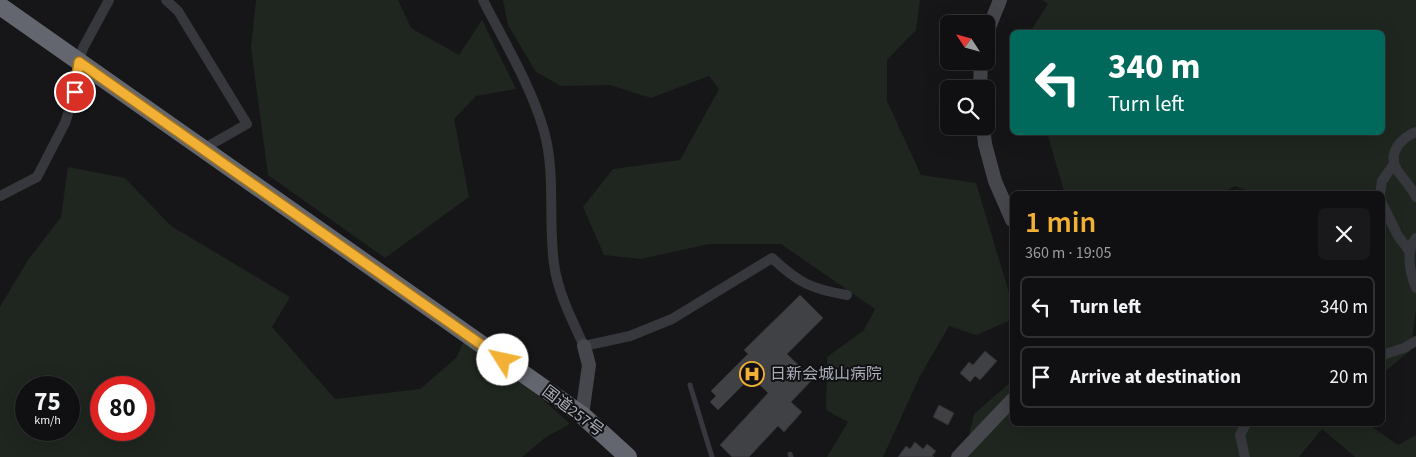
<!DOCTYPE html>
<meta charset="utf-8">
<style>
:root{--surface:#101012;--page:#19191b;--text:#f1f3f6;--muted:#9c9d9f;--line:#303032;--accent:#f2b134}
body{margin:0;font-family:"Source Sans 3","Noto Sans JP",sans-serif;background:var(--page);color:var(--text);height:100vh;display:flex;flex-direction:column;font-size:19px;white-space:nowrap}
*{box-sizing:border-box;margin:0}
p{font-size:16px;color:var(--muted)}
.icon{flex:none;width:28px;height:28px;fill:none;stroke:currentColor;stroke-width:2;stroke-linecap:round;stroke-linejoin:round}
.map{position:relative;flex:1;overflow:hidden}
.details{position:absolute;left:1010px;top:191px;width:375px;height:235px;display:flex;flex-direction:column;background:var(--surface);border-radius:8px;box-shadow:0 5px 20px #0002,0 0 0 1px var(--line)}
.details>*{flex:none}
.banner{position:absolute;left:1010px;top:30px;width:375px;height:105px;border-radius:8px;box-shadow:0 5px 20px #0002,0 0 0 1px var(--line);background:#00695c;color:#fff;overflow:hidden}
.needle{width:32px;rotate:306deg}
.tools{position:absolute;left:940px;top:15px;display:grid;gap:10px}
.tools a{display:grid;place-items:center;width:55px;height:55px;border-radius:8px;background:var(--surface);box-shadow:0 5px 20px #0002,0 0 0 1px var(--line);font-size:25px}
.speed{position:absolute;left:15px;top:376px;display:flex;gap:10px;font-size:25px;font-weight:700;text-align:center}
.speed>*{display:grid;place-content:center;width:65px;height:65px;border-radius:50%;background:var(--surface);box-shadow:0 5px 20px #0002,0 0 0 1px var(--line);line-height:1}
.speed small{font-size:12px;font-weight:400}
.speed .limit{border:8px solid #d22;background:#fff;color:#111}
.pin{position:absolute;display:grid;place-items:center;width:42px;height:42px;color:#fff;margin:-21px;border:2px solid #fff;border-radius:50%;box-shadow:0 1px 5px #0007}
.me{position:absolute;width:55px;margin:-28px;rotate:305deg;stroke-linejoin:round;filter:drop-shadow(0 0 4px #0008)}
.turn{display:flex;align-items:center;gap:18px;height:105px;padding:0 15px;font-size:22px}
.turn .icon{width:65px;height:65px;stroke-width:2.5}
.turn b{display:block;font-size:35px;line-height:42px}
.round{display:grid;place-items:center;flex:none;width:52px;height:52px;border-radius:8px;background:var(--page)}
.summary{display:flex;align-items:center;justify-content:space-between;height:85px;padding:0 15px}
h1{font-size:30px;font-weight:600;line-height:38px;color:var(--accent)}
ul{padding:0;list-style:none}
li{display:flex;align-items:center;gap:15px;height:62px;margin:0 10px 8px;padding:0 5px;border:2px solid var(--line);border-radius:8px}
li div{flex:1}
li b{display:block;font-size:19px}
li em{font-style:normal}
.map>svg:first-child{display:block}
</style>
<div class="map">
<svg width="1416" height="457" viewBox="0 0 1416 457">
<rect width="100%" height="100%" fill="#161618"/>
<!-- green -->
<path fill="#1e261f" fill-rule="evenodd" d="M256 0H398L411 28 459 55 482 20 516 89 476 96 454 119 469 197 385 258 268 175 251 48Z
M503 0H920L916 30 887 60V101L921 175 976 183 1011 299V320L976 335 949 326 920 376 883 457H827L848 422 826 410 827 357 864 330 875 309 781 244H709L641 259 604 255 583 207 613 169 680 160 719 89 709 76 651 98 610 85 561 86 536 72 508 25Z
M1042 0H1416V311L1410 351 1383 373 1382 194H1256L1235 186 1220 194H1065L1047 133 1382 132V32H1030L1048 4Z
M68 167 125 178 171 226 290 297 272 327 335 399 420 389 456 358 464 341 523 382 570 424 546 437 522 457H0V307L28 260 61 217ZM26 388H69V430H26ZM101 388H144V430H101Z
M1012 381V424H1368L1398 445 1416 435V457H1355L1322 429 1299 457H964L974 414Z"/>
<!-- building -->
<path fill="#404145" stroke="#303034" d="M800 295 823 318 787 354 813 379 791 402 802 412 784 432 778 426 749 457H732L720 445 768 393 754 379 751 382 749 379 718 410 710 402 716 396 711 391 748 354 744 350Z
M985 351 997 361 980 380 975 376 970 382 960 373 969 362 973 365Z
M939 405 954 413 948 425 933 417Z
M915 442 923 449 927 444 936 451 932 456 934 457H898L906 446 910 449Z"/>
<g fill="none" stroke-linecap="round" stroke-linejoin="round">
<!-- lane -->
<path stroke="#37383d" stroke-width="5" d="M690 385 712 457
M790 454 791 457"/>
<!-- street -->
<path stroke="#37383d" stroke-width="10" d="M166 0 178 11 247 124 203 149
M483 0C504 42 531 85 544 131 556 174 548 220 554 264 558 293 572 320 584 346L630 336 672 319 772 258C799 283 811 289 847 295
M1416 132C1401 138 1387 153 1397 170 1403 179 1411 186 1416 197
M1380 194 1382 181 1394 164
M0 196 37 177 65 123 75 92 79 62 83 48 109 0
M1382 203 1398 236 1410 252
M1416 238C1405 251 1410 273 1416 288
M1382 355 1404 348 1416 341
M1245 457 1240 435 1246 424"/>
<!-- secondary -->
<path stroke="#45474d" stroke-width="14" d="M986 35 1000 0
M980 89 981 61
M983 126 985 144 995 181 1012 220
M582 415 589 365 584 346
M958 457 1012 400"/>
<!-- highway -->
<path stroke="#63666e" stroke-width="18" d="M0 6 582 415 628 457"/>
</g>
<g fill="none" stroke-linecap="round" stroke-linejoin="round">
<defs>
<path id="route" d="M75 92 79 62 503 360"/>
</defs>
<!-- route casing -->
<use href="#route" stroke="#9d7322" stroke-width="12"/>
<!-- route -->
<use href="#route" stroke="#f2b134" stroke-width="9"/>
</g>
<!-- icons -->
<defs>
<symbol id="hospital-ring" viewBox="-11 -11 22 22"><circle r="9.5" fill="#111113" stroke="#f2b134" stroke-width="1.5"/><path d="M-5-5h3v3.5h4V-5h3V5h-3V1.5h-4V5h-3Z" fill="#f2b134"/></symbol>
</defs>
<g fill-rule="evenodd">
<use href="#hospital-ring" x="738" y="360" width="28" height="28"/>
</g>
<g text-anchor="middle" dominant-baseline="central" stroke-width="4" stroke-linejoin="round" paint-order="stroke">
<!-- poi labels -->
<g font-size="16" fill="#a8adb8" stroke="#111113" text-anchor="start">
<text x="770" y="374">日新会城山病院</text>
</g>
<!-- street labels -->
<g font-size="16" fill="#a8adb8" stroke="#111113">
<text transform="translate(573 411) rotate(37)">国道257号</text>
</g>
</g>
</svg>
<div class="tools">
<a><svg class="needle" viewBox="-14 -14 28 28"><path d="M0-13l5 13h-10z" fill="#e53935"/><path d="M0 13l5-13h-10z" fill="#9c9d9f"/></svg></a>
<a><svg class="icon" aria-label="search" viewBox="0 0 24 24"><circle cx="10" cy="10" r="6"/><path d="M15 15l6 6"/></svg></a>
</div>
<div class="speed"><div>75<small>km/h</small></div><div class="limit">80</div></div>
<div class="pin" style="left:75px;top:92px;background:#d93025"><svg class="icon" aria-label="arrive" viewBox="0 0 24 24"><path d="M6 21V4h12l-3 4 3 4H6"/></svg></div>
<svg class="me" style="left:503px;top:360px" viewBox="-20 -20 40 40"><circle r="19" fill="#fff"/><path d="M0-13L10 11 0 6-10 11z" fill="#f2b134"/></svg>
<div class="banner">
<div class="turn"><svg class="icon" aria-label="left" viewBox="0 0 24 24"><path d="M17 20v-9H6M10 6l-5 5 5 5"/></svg><div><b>340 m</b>Turn left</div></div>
</div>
<section class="details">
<div class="summary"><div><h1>1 min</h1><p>360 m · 19:05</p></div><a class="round"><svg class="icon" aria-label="close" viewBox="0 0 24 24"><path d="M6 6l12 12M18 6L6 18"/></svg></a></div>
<ul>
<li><svg class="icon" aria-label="left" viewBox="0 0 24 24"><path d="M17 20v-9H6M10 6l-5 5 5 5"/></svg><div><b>Turn left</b></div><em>340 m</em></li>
<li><svg class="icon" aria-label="arrive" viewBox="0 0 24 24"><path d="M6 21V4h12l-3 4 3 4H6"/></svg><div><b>Arrive at destination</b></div><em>20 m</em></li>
</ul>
</section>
</div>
